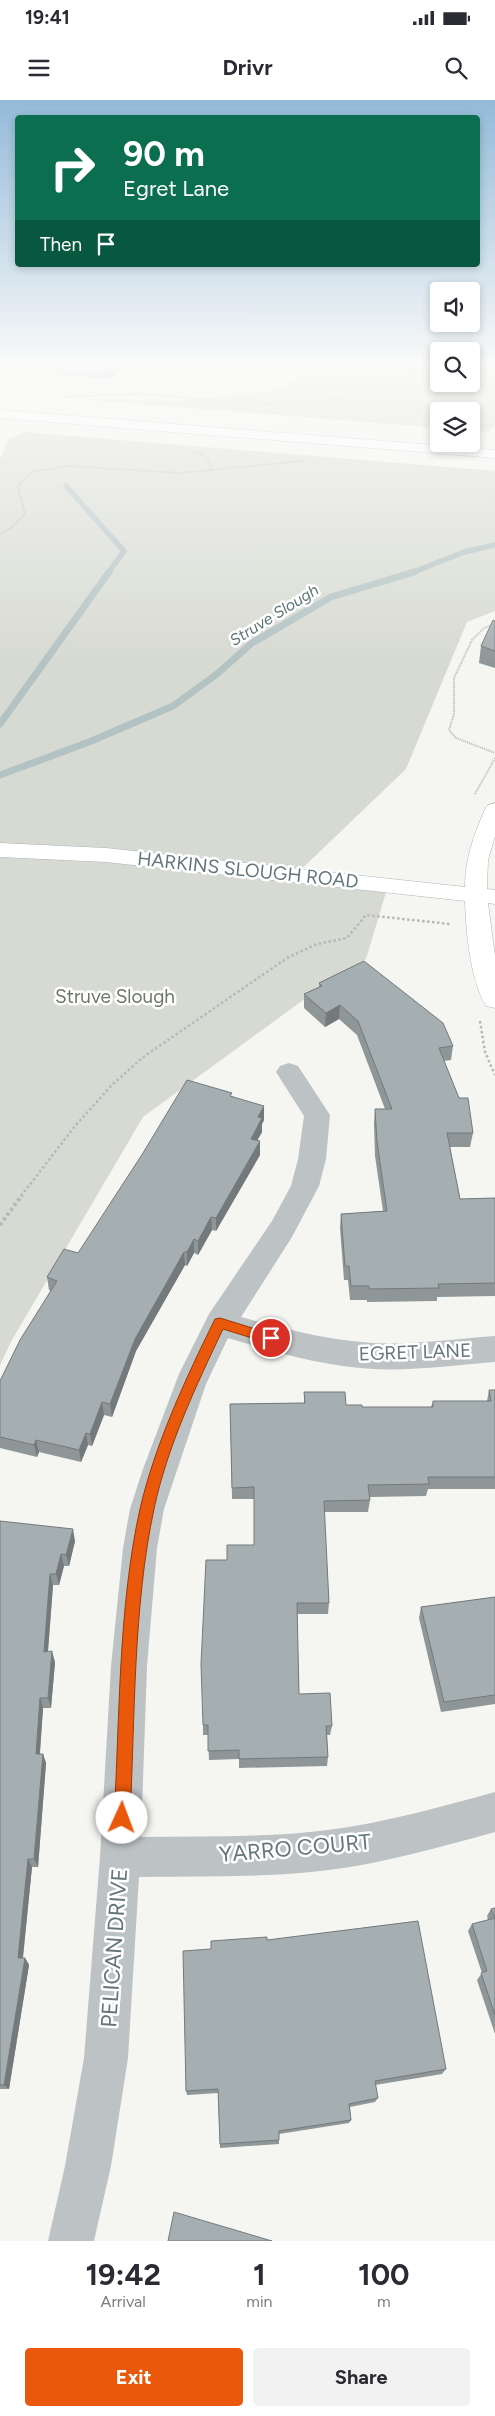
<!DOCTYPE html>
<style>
:root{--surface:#fff;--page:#f2f2f3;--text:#2b2b33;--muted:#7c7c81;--accent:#ea580c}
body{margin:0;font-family:Figtree,sans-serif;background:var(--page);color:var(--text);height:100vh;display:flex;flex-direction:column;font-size:19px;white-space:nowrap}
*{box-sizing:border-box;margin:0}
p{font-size:16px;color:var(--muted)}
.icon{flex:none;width:28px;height:28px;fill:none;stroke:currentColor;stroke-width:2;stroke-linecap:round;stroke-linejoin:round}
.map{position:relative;height:2141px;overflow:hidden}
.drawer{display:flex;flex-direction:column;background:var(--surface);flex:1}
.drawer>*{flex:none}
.top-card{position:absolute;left:15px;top:15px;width:465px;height:152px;border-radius:5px;box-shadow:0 2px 8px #0003;background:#0b6e4f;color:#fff;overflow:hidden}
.fabs{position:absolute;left:430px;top:182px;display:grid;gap:10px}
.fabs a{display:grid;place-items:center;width:50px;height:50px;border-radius:5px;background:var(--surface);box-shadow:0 2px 8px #0003;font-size:25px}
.pin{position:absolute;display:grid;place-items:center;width:42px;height:42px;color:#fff;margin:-21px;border:2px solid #fff;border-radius:50%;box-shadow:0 1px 5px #0007}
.me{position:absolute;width:55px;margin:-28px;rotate:2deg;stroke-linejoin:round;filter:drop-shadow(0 0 4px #0008)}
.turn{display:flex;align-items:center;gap:18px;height:105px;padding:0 25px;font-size:22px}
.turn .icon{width:65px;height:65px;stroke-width:2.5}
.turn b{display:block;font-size:35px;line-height:42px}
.then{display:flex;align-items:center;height:48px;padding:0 25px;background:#0003;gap:10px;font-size:19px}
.eta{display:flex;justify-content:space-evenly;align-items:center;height:85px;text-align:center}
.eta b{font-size:30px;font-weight:700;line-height:35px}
.primary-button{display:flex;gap:10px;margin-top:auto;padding:10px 25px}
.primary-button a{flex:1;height:58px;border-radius:5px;background:var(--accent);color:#fff;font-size:20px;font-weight:700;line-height:58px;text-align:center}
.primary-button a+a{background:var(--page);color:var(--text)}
.status{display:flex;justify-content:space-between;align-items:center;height:35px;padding:0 25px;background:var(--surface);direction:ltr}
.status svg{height:14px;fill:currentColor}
header{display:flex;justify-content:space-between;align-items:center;height:65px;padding:0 25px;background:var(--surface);font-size:22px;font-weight:700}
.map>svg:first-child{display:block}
</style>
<div class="status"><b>19:41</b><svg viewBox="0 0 49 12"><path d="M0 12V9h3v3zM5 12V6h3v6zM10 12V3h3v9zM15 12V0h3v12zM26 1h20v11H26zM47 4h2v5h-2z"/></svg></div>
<header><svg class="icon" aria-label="menu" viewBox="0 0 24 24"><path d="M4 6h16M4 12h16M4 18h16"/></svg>Drivr<svg class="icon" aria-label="search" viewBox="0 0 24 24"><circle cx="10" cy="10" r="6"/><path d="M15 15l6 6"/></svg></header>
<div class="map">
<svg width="495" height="2141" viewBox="0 0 495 2141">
<rect width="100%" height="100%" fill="#f5f5f2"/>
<!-- green -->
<path fill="#d7dad2" d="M312 263H439V284H471V263H495V325L489 332 471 331V311H439V328L80 299 176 301 275 291 318 266Z
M24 332 495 371V511L467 522 406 669 288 782 387 789 366 859 317 890 143 1017 12 1240 0 1265V359L8 339Z"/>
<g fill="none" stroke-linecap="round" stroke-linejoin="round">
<!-- stream-far1 -->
<path stroke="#b3c2c3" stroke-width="5.5" d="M66 386 124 451 108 473
M411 473 464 452 495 445"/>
<!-- stream -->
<path stroke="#b3c2c3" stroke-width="7" d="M0 624 109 472
M0 675 89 642 173 606 217 574 252 543 331 497 414 472"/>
<defs>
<path id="secondary" d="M495 703V736L488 760 487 789 495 790V804L488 803 495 856V908L486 906C470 879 466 831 465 801L106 762 0 757V743L106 748 465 787C465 758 474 735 485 709L488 705Z"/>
<path id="primary" d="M0 310 495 350V358L0 318Z"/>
</defs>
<!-- secondary casing -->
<use href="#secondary" stroke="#adb5b7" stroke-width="1"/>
<!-- primary casing -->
<use href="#primary" stroke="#afb5b6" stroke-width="1"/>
<!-- path-far2 -->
<path stroke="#b5b9ba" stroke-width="2" stroke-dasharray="1 1" stroke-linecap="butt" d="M425 263 410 275 408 286 420 303 439 314
M63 297 142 294 268 304 297 303 349 297 410 275
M471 323 495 327
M193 351 207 358 212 368
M0 434 11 428 25 414 18 386 31 372 69 366 178 373 304 361
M495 524 484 528 472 540 454 578V614L449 630 456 638 495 653
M475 694 495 658"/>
<!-- path-far1 -->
<path stroke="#b5b9ba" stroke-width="2.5" stroke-dasharray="2.5 2.5" stroke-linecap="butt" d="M480 921 485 952 495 975
M21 1096 75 1026 112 985 142 958 287 858 317 844 347 838 366 815 450 824"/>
<!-- path -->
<path stroke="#b5b9ba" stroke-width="4" stroke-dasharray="3 3" stroke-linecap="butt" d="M0 1125 22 1095"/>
<!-- street -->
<path fill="#bdc2c4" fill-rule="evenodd" d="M289 963 298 966 330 1015 326 1059 319 1086 292 1137 241 1217C284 1229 327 1240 372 1243 413 1245 454 1239 495 1236V1262C455 1265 414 1271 373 1269 323 1266 275 1252 228 1238L206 1284 164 1409 157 1448 147 1566 141 1737C203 1736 266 1738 328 1730 384 1723 440 1707 495 1692V1732C440 1747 385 1763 329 1770 266 1778 202 1776 139 1777L128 1958 111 2066 94 2141H48L65 2066 84 1958 100 1757 111 1566 123 1448 130 1409 143 1369 179 1274 209 1214 272 1121 291 1086 298 1059 304 1016 276 972 280 966Z"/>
<!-- secondary -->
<use href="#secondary" fill="#fff" fill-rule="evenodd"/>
<!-- primary -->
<use href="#primary" fill="#fff" fill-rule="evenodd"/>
</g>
<!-- wall -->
<path fill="#8e9698" d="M55 263H124L112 279 56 275Z
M495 521V568L479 563 481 546Z
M319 883 453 946 451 960 444 961 473 1033 470 1047H450L460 1099 495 1098V1196L437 1197V1201L367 1202V1200H350L348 1180H344L340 1128 341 1114 383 1111 375 1056 374 1023 375 1009H385L357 935 339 919 325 927 304 908V894L319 887Z
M232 996 264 1020 262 1024V1032L257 1040 260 1055 216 1131 212 1130 198 1155 194 1153 187 1166 185 1165 136 1251 112 1317 104 1315 92 1346 88 1345 81 1362 39 1352 37 1357 0 1348V1281L51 1191 49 1190 47 1177 78 1153Z
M489 1290H495V1389H428L426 1396 370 1397V1400L368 1412H324L329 1503 328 1514H297L299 1594 332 1626 330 1635H327L328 1657 327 1666 239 1668V1659L209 1660 208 1635H203V1625L227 1460 254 1445V1399H232L230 1304 304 1303V1292L346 1305 362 1307H431L433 1301H487Z
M0 1421 75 1441 69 1466H64L59 1485H53L48 1552 55 1562 51 1608H43L40 1654H43L46 1663 38 1767H32L23 1858H25L29 1865 9 1989H0Z
M495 1497V1604L441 1612 419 1518 421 1507Z
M495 1808V1934L477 1880 482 1873 468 1831 472 1824 488 1820 487 1816 491 1809Z
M267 1840 446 1969 442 1974 375 1985 378 1998 375 2002 350 2007 351 2020 349 2023 279 2034V2044L220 2048 218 1993 187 1995 186 1991 211 1849Z"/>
<!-- shaded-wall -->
<path fill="#747a7c" d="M111 263H124L112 279Z
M340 905 339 919 325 927 326 913Z
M264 1006V1020L262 1024V1032L251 1052V1039L258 1017Z
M260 1041V1055L216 1131V1118Z
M211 1117 212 1130 198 1155V1141Z
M194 1139V1153L187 1166V1152Z
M184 1152 185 1165 136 1251 112 1317 110 1304 135 1239Z
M102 1302 104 1315 92 1346 90 1334Z
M86 1333 88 1345 81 1362 79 1350Z
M36 1340 39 1352 37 1357 34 1345Z
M73 1429 75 1441 69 1466 66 1455Z
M61 1454 64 1466 59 1485 56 1474Z
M50 1474 53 1485 47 1562 44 1552Z
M52 1551 55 1562 51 1608 48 1598Z
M40 1598 43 1608 39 1663 36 1654Z
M43 1654 46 1663 38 1767 34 1759Z
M28 1759 32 1767 22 1865 18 1858Z
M25 1858 29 1865 9 1989 4 1985Z"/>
<!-- building -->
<path fill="#a5aeb1" stroke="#747a7c" d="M493 520 495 521V551L481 546Z
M364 861 443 923 453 946 439 948 459 998H468L473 1033H447L460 1099 495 1098V1183L438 1184 439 1188 369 1189V1186H351L349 1166H345L341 1114 387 1111 377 1042 375 1009H392L358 921 340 905 326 913 304 894 322 886 319 883Z
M187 980 232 993 230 996 264 1006 258 1017 262 1018 251 1039 260 1041 216 1118 211 1117 198 1141 194 1139 187 1152H184L135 1239 110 1304 102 1302 90 1334 86 1333 79 1350 36 1340 34 1345 0 1337V1281L20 1240 57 1181 47 1177 64 1149 78 1153 143 1053Z
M489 1290H495V1377H428L429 1384 368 1385 370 1400 324 1401 329 1503H297L299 1594 330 1593 332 1626H326L328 1657 239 1659V1650L208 1651V1625H203L201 1564 206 1460H227V1445H254V1387L232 1388 230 1304 305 1303 304 1292H345L346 1305H362V1307H433V1301H491Z
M0 1421 73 1429 66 1455 61 1454 56 1474H50L44 1552 52 1551 48 1598H40L36 1654H43L34 1759H28L18 1858H25L4 1985H0Z
M495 1497V1595L444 1602 421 1507Z
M495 1808V1915L481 1873 487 1871 472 1824 495 1818 491 1809Z
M418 1821 446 1969 375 1981 378 1998 349 2004 351 2020 279 2031V2040L220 2044 218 1989 186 1991 183 1851 211 1849V1841L267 1837V1840Z
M174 2112 272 2141H168Z"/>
<!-- sky -->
<linearGradient id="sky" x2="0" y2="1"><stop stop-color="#93bad9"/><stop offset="0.47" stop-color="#fafaf9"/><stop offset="1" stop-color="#fafaf9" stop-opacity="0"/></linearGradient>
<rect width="495" height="563" fill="url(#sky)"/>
<!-- route -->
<path fill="#ea580c" stroke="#983908" d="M220 1218 275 1235 277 1238 271 1244 223 1229C196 1286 167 1347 154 1409 133 1507 135 1618 130 1718L128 1724 122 1727 116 1724 114 1718C120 1618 118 1508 140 1409 155 1344 186 1278 215 1219Z"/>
<g text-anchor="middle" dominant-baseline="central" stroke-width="5" stroke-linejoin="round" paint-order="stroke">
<!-- far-water labels -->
<g font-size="16" font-style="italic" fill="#5e7676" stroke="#fff">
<text transform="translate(274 515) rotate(-32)">Struve Slough</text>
</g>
<!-- street labels -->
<g font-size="19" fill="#64767a" stroke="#fff">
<text transform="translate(248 770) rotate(6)">HARKINS SLOUGH ROAD</text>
<text transform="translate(415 1252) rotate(-2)">EGRET LANE</text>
</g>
<!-- park labels -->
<g font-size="19" fill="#6e7866" stroke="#fff">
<text x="115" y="896">Struve Slough</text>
</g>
<!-- near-street labels -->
<g font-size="22" fill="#64767a" stroke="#fff">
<text transform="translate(295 1748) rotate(-5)">YARRO COURT</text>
<text transform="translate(114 1848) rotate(-86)">PELICAN DRIVE</text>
</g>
</g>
</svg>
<div class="fabs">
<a><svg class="icon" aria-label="sound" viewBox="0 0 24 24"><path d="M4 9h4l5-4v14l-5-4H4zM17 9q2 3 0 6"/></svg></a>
<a><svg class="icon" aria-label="search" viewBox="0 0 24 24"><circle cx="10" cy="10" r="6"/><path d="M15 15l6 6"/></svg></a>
<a><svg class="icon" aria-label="layers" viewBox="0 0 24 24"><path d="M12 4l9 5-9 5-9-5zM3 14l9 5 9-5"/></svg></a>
</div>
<div class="pin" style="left:271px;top:1238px;background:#d93025"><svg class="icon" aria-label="arrive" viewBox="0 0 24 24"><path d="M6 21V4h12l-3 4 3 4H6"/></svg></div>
<svg class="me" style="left:122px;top:1718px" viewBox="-20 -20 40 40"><circle r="19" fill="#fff"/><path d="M0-13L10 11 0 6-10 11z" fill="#ea580c"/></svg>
<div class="top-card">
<div class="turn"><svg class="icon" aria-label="right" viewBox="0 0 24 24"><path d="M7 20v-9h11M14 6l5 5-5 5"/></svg><div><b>90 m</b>Egret Lane</div></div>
<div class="then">Then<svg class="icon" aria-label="arrive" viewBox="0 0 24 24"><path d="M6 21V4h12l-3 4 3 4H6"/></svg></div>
</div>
</div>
<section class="drawer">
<div class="eta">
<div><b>19:42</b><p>Arrival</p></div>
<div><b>1</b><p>min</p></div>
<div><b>100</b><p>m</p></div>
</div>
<div class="primary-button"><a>Exit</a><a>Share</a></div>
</section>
